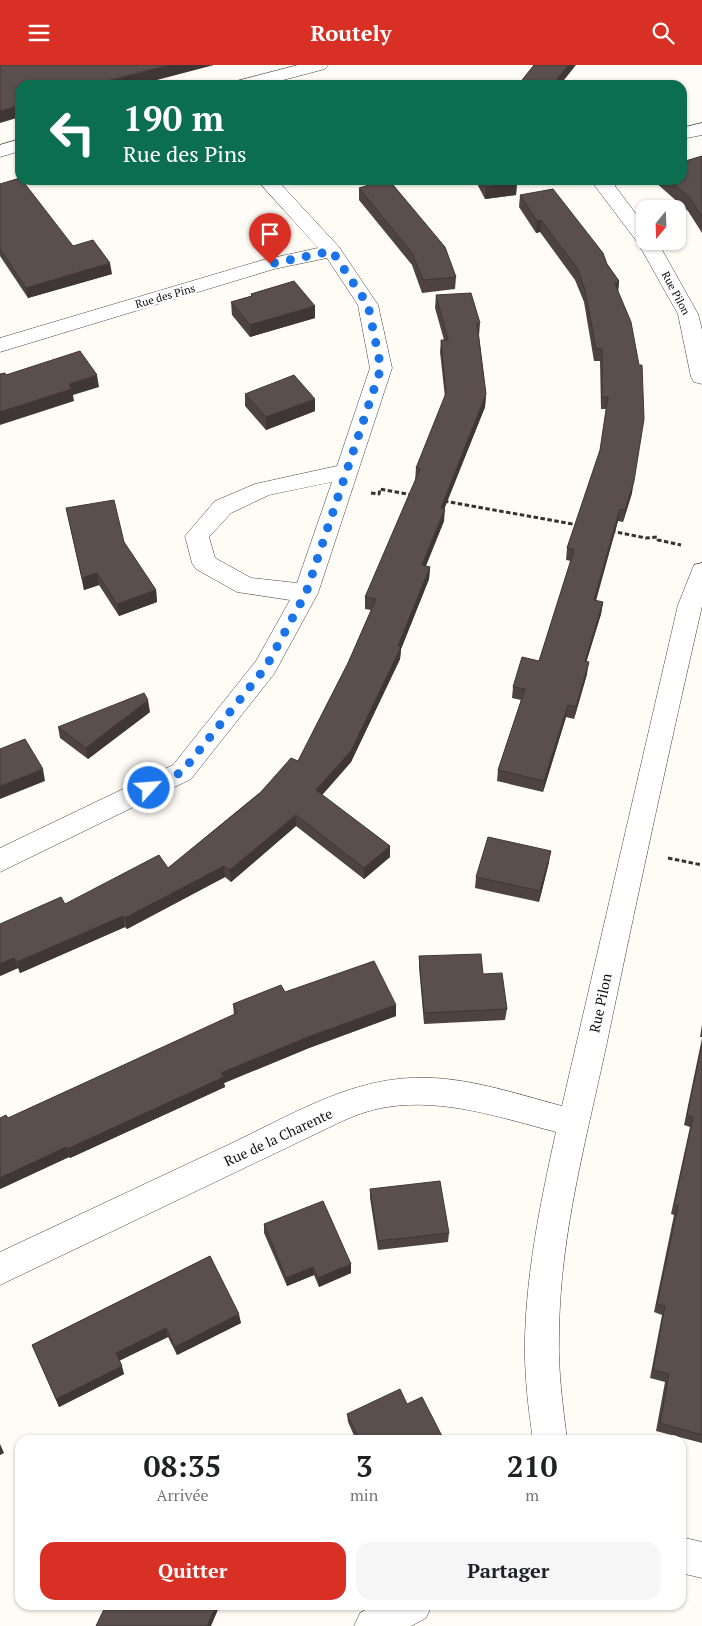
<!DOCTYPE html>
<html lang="fr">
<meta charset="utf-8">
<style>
:root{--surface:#fff;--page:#f6f6f6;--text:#202124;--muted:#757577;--accent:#d93025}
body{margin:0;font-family:"PT Serif",serif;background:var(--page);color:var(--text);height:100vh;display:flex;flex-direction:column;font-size:19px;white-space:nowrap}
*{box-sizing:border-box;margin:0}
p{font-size:16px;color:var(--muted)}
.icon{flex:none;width:28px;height:28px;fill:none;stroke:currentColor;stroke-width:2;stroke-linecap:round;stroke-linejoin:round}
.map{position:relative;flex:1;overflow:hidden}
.side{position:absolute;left:15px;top:1370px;width:671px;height:175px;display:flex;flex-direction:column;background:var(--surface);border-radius:15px;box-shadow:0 1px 4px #0004}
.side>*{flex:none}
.banner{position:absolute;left:15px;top:15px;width:672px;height:105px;border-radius:15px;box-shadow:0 1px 4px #0004;background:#0b6e4f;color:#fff;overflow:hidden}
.needle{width:32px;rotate:199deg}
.fabs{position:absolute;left:636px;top:135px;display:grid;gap:10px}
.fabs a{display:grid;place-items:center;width:50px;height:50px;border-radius:10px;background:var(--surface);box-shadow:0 1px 4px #0004;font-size:25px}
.pin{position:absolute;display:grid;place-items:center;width:42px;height:42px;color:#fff;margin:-51px -21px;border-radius:50% 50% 50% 0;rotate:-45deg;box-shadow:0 0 5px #0007}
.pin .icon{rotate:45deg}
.me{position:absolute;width:55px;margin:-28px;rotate:64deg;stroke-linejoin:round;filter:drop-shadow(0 0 4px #0008)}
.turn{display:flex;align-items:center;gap:18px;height:105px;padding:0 25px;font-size:22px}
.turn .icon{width:65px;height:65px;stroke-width:2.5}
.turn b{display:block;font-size:35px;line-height:42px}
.eta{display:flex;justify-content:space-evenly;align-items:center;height:85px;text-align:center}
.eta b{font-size:30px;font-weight:800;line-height:35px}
.cta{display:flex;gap:10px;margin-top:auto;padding:10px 25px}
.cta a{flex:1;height:58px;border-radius:15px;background:var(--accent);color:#fff;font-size:20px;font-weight:800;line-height:58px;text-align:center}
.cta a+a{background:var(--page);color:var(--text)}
header{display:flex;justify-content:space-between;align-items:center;height:65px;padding:0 25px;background:var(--accent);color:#fff;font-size:22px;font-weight:800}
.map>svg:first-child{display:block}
</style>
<header><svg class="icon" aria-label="menu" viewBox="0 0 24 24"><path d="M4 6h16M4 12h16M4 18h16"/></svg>Routely<svg class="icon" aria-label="search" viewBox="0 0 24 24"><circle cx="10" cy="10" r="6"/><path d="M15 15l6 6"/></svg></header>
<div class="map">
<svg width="702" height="1561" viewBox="0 0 702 1561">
<rect width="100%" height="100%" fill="#fffbf5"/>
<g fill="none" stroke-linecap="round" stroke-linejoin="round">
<defs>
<path id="minor" d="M298 0H328L325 4 264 20H234L237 16Z
M702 58V70L682 74V63Z
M20 74V86L0 92V80Z
M257 115H277L339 182 378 240 392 303 318 528 274 609 191 714 0 807V783L173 700 256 596 290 535 237 527 196 504 192 498 185 471 215 436 255 419 337 401 370 303 358 240 327 193 274 204 0 287V273L263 195 318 183ZM332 417 297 518 251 513 215 493 209 472 231 448 269 430Z
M595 115H615V121L645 161V176H657L698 249 702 265V319L694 317 691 312 678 249 638 178 595 121Z
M702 498V541C670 680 640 819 611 958 590 1062 559 1166 559 1273 558 1307 563 1341 567 1375H533C528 1341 524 1307 525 1272 527 1203 541 1135 556 1067 502 1053 445 1033 387 1042 367 1045 348 1053 330 1062L0 1220V1187C77 1151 153 1115 230 1079 287 1052 346 1016 410 1013 462 1010 513 1028 562 1041L678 540 694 500Z
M681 1472 702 1477V1513L681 1508Z
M375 1540H432L426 1553 411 1561H354L360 1548Z"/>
</defs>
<!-- minor casing -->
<use href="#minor" stroke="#444" stroke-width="1"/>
<!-- path -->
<path stroke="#333" stroke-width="3" stroke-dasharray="4.5 2.5" stroke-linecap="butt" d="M371 428 379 429 380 424 413 430
M444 436 578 460
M611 466 646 473 657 472 658 475 681 480
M668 793 702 800"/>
<!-- minor -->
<use href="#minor" fill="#fff" fill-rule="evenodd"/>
</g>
<!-- wall -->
<path fill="#4d4442" d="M702 91V168L688 146 655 117V115H682Z
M475 115H515L517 117 516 130 485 134Z
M0 119 73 181 112 209 28 233 0 191Z
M359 123 456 212 455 224 422 228 412 200 359 135Z
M520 130 607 199 619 216 618 226 632 428 623 457 618 456 596 536 603 537 601 549 586 597 587 609 574 654 566 652 543 727 497 716 498 705 521 635 512 633 513 622 539 596 571 496 566 495 567 483 600 385 606 344H601L600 296H594L584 237 575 215 540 167 536 168 519 142Z
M251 229 315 241V253L250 272 232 250 231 237 251 231Z
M436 230 480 258 479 271 486 329 485 342 444 443V456L426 501 430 502 429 514 401 584 400 594 351 697 322 730 390 781V792L364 814 296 761 231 817 225 812 127 864 125 862 20 908 18 903 0 911V859L65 839 168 803 298 696 348 598 371 545 365 544V532L415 416 416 403 445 332 440 287 441 275H444L435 243Z
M245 329 315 346 266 365 245 341Z
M66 443 124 477 156 525 157 537 119 551 99 520 84 525Z
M150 647 88 694 60 673 58 662Z
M549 797 539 837 475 823 476 812Z
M419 891 483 909 507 944 505 955 424 959 419 902Z
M285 927 396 940V951L309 983 224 1018 225 1022 70 1093 69 1092 0 1124V1053H8L234 950 233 939Z
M702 959V972H700Z
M702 973V1378L656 1366 665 1317 650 1313 662 1250 654 1247 674 1150 671 1149 690 1062 684 1060Z
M370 1124 449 1168 448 1177 378 1185 370 1133Z
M264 1159 351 1208 319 1222 314 1210 287 1221 264 1168Z
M210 1191 241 1258 177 1290 168 1272 119 1296 124 1309 59 1342 32 1280Z
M407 1339 444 1375H356L348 1357 347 1349Z"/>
<!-- shaded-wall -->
<path fill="#3f3736" d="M169 0H214L138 20H92Z
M568 0H576L560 20H552Z
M20 40V52L0 58V46Z
M517 117 516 130 485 134 486 122Z
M541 155 540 167 536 168 537 156Z
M110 198 112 209 28 233 26 223Z
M619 216 618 228 615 219Z
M315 241V253L250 272V260Z
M97 310 99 322 73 330 74 336 0 360V347L69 319Z
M486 329 485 342 440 455 441 443Z
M315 334V346L266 365V352Z
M634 416 632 428 623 457 625 445Z
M445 444 444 456 421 512 422 500Z
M620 444 618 456 592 547 594 535Z
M430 502 429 514 401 584 400 594 351 697 316 737V725L398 581Z
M97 508 99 520 84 525 82 513Z
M156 525 157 537 119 551 117 539Z
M603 537 601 549 583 608 585 596Z
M589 597 587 609 574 654 576 642Z
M148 635 150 647 88 694 86 683Z
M568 640 566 652 543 727 544 716Z
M43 704 45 716 0 734V721Z
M296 750V761L231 817 230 805Z
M390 781V792L364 814V803Z
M551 786 549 797 539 837 540 826Z
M224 801 225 812 127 864 125 853Z
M123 851 125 862 20 908 17 897Z
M14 893 18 903 0 911V899Z
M396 940V951L309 983 224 1018 225 1022 70 1093 67 1084 221 1008 308 972Z
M66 1082 69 1092 0 1124V1113Z
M351 1199V1208L319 1222 318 1213Z
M313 1202 314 1210 287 1221 286 1213Z
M239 1249 241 1258 177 1290 175 1282Z
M166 1263 168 1272 118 1296 116 1288Z
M122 1301 124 1309 59 1342 56 1334Z
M0 1379 4 1388 0 1390Z
M216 1540H220L211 1561H207Z"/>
<!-- building -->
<path fill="#5a4f4d" stroke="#3f3736" d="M0 0H169L92 20H20V40L0 46Z
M534 0H568L552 20H518Z
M702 91V152L690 133 669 115H682V97Z
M20 113V115H22L73 181 93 175 110 198 26 223 0 184V119Z
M385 115H389L445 182 456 212 423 215 412 188 359 123Z
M482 115H515L517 117 486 122Z
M553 124 603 188 607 199 619 216 615 219 631 257 639 300H642L644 354 634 416 625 445 620 444 594 535 603 537 585 596 589 597 576 642 568 640 544 716 498 705 525 624 513 622 522 592 539 596 574 485 567 483 600 385 608 332H602V284H596L585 225 577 203 541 155 537 156 520 130Z
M294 216 315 241 250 260 231 237 252 231 251 229Z
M471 228 480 258 477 259 486 329 441 443 445 444 422 500 430 502 398 581 401 582 351 686 316 725 390 781 364 803 296 750 230 805 224 801 125 853 123 851 17 897 14 893 0 899V859L61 832 65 839 159 790 168 803 260 728 291 693 298 696 348 598 376 534 365 532 420 404 416 403 446 328 441 275H448L436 230Z
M80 286 97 310 69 319 72 324 0 347V309L5 308 6 310Z
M294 310 315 334 266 352 245 329Z
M114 435 124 477 156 525 117 539 97 508 82 513 66 443Z
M144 628 148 635 86 683 58 662Z
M25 674 43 704 0 721V684Z
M488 772 551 786 540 826 476 812Z
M481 889 483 909 502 908 507 944 424 948 419 891Z
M374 896 396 940 308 972 221 1008 224 1012 67 1084 66 1082 0 1113V1053L6 1050 8 1053 237 948 233 939 281 920 285 927Z
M702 979V1370L660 1358 669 1309 653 1305 665 1241 657 1239 678 1141 674 1140 693 1052 687 1050Z
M440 1116 449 1168 378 1176 370 1124Z
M323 1136 351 1199 318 1213 313 1202 286 1213 264 1159Z
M210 1191 239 1249 175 1282 166 1263 116 1288 122 1301 56 1334 32 1280Z
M400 1324 407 1339 422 1332 444 1375H360L347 1349Z
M106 1540H216L207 1561H96Z"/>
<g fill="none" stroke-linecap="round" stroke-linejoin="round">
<!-- route -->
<path stroke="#1a73e8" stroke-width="9" stroke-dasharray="0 16.2" d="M149 723 182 707 266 602 306 528 381 303 368 240 332 186 270 199"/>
</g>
<g text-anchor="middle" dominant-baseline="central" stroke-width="5" stroke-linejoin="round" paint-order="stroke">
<!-- far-street labels -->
<g font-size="11" fill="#111" stroke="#fff">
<text transform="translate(676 228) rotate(62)">Rue Pilon</text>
<text transform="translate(165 231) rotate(-16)">Rue des Pins</text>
</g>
<!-- street labels -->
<g font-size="14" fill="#111" stroke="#fff">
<text transform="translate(600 938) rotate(-78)">Rue Pilon</text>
<text transform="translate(278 1072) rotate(-25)">Rue de la Charente</text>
</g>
</g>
</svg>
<div class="fabs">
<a><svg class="needle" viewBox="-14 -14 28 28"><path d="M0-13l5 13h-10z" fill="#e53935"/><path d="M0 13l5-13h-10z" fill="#757577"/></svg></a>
</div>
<div class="pin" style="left:270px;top:199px;background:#d93025"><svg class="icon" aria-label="arrive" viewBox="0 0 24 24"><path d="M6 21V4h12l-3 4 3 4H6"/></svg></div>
<svg class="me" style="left:149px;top:723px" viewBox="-20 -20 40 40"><circle r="17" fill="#1a73e8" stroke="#fff" stroke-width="3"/><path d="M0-11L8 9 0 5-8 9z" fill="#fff"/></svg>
<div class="banner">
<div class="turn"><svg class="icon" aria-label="left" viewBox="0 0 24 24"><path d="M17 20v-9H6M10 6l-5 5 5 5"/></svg><div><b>190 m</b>Rue des Pins</div></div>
</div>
<section class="side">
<div class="eta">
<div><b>08:35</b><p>Arrivée</p></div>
<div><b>3</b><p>min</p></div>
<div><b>210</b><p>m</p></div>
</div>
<div class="cta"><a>Quitter</a><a>Partager</a></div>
</section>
</div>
